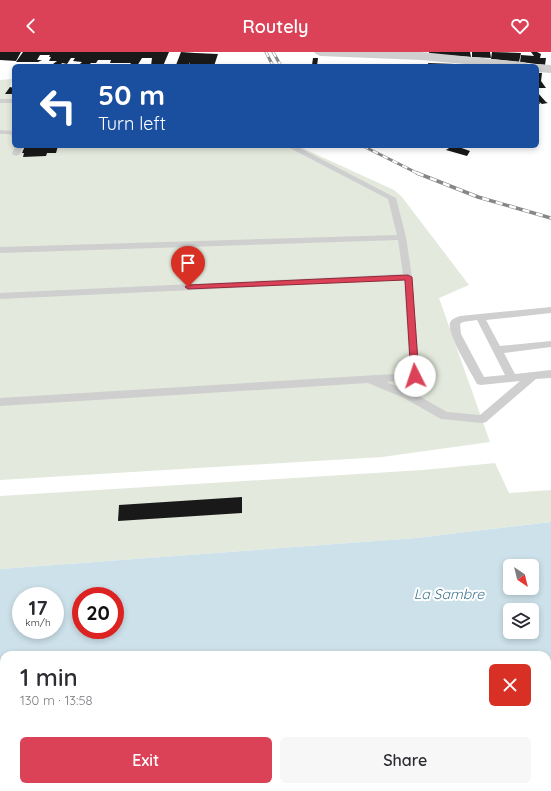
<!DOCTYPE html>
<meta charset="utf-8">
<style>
:root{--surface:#fff;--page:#f7f7f7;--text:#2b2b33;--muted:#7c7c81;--accent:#db4257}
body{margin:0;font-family:Quicksand,sans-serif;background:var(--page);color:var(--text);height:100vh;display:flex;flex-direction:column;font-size:15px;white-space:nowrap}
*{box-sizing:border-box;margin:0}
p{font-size:13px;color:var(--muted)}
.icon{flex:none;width:22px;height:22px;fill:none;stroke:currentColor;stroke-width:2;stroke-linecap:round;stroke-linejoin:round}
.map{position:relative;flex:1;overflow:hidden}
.side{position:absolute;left:0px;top:599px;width:551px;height:140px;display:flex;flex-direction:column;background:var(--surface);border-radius:12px 12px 0 0;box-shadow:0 2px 6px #0003}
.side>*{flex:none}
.top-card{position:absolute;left:12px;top:12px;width:527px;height:84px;border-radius:6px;box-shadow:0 2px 6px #0003;background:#1a4fa0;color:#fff;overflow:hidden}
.needle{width:26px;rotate:145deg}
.tools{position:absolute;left:503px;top:507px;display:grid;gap:8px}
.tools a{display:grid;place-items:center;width:36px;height:36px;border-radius:6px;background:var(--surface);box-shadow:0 2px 6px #0003;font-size:20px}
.speed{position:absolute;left:12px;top:535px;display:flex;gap:8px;font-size:20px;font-weight:700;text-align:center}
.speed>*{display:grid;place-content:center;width:52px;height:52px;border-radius:50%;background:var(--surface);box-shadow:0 2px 6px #0003;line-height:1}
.speed small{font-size:10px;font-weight:400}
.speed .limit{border:6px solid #d22;background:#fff;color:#111}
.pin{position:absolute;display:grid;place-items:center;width:34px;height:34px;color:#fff;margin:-41px -17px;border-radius:50% 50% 50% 0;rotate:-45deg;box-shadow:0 0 4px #0007}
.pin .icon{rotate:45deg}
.me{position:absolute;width:44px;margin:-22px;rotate:356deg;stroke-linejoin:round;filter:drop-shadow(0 0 3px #0008)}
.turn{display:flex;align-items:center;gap:14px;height:84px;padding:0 20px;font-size:18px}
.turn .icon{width:52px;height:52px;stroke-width:2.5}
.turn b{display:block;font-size:28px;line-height:34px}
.round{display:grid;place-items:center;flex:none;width:42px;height:42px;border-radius:6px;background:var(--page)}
.summary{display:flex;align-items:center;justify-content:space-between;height:68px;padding:0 20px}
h1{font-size:24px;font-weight:600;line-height:30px}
.button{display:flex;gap:8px;margin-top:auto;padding:8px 20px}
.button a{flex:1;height:46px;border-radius:6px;background:var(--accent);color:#fff;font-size:16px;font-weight:600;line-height:46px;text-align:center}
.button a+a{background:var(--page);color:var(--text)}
header{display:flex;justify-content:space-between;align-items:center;height:52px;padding:0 20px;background:var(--accent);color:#fff;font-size:18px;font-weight:600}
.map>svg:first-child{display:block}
</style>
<header><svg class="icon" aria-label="back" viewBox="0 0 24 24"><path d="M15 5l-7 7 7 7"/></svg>Routely<svg class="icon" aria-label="heart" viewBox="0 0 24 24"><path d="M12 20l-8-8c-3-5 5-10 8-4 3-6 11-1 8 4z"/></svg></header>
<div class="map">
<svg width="551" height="739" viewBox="0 0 551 739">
<rect width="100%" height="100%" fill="#fff"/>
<!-- green -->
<path fill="#e3e9dc" d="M12 27 10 36H14V94H298L394 138 402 145 469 233 439 246 490 390 382 405 0 428V28Z
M495 411 509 441 551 438V470L416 486 0 517V444L423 418Z"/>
<!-- water -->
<path fill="#cde1ea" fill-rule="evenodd" d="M551 470V613H547V603H4V673L0 674V517L416 486ZM510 514H532V536H510ZM21 544H55V578H21ZM81 544H115V578H81ZM510 558H532V580H510Z"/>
<!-- building -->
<path fill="#191919" d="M0 0H21L16 9 0 8Z
M23 0H169L163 14H151L152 6H142L137 14H129L131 11H110L111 8H98L96 11H91L89 13 78 14 82 10 73 9 75 6H71L67 12 62 11 60 14H56L58 13 53 12 57 9H49L51 5H49L50 3H40L37 8H42L38 10H16Z
M181 0 195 1 218 2 214 14H190V10L189 14H184L176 13Z
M429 0H470L471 5 429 2Z
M472 0H490L491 6 472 5Z
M492 0 521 1 519 10 491 7Z
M531 0H537L541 2 540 6H546L545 13 520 10 521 3 534 4Z
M313 6H318L317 14 312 13Z
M428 11 455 12 456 14H429Z
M347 12H370V14H346Z
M537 21H542L541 29 546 36H539L537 32Z
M10 35 14 36V42H5Z
M537 40 546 50 548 51 542 52 539 50 540 52H537Z
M25 94H58L56 101H47L46 104 23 105 24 101H22Z
M452 94H456L470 99 467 104 446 98Z
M242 445V461L118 469 119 453Z"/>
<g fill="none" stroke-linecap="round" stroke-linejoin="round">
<!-- path -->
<path stroke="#c9c9c9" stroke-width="3" stroke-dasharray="2.5 2.5" stroke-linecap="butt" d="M547 636H551
M0 694 4 693"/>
<!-- lane -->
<path fill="#cfcfcf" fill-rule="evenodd" d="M0 47H14V51H0Z
M0 78 13 79 14 84 9 82H0Z
M15 94H23L20 102 16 104 12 102Z
M286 94H296L396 146 406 185 412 225 420 324 419 327 415 328 386 330 412 340 447 360 480 363 520 329 481 333 477 332C471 320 447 283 450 271 451 267 457 265 460 264L551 255V261L486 268 500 294 551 289V295L504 301 515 322 551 318V326L536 327 486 370 482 371 441 367 404 346 368 331 0 354V346L410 321 404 228 0 247V241L403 222 398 188 0 201V195L397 183 388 147ZM477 268 505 323 484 325 461 282 460 272 463 270Z"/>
<!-- street -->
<path fill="#cfcfcf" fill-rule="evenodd" d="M314 0H421L523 10 527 11 529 14H486L421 8 320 4 316 2Z
M537 12 551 13V21L537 20V14H532Z"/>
<defs>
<path id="rail-far1" d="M266 0 273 14
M273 0 281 14
M363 94 419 122"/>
<path id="rail" d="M417 121 478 145 551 166"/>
</defs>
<!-- rail-far1 casing -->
<use href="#rail-far1" stroke="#878787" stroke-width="3"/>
<!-- rail casing -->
<use href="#rail" stroke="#878787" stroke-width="3.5"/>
<!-- rail-far1 -->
<use href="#rail-far1" stroke="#fff" stroke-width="2" stroke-dasharray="5.5" stroke-linecap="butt"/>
<!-- rail -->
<use href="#rail" stroke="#fff" stroke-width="2.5" stroke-dasharray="7" stroke-linecap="butt"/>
</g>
<!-- route -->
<path fill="#db4257" stroke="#8e2b39" d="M408 223 412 225 419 324 415 327 411 324 405 228 188 237 185 235 188 233Z"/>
<g text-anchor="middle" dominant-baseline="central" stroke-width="4" stroke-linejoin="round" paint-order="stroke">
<!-- near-water labels -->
<g font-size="14" font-style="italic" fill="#447891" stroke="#fff">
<text x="449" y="542">La Sambre</text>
</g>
</g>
</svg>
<div class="tools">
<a><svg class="needle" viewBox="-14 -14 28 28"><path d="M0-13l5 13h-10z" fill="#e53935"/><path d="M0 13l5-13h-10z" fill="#7c7c81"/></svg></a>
<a><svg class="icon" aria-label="layers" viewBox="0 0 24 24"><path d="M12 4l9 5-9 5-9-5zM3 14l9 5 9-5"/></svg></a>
</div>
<div class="speed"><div>17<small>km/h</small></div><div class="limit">20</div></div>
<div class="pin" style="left:188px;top:235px;background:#d93025"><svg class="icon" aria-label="arrive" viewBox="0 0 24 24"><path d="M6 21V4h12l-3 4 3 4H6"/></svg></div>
<svg class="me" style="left:415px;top:324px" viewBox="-20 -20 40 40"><circle r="19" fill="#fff"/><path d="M0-13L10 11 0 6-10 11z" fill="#db4257"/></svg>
<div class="top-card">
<div class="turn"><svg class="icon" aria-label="left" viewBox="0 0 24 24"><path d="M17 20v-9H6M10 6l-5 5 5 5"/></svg><div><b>50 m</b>Turn left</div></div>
</div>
<section class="side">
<div class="summary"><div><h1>1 min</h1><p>130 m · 13:58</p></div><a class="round" style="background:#d93025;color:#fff"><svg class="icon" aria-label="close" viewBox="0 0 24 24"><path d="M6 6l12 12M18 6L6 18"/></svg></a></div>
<div class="button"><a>Exit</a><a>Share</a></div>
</section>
</div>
